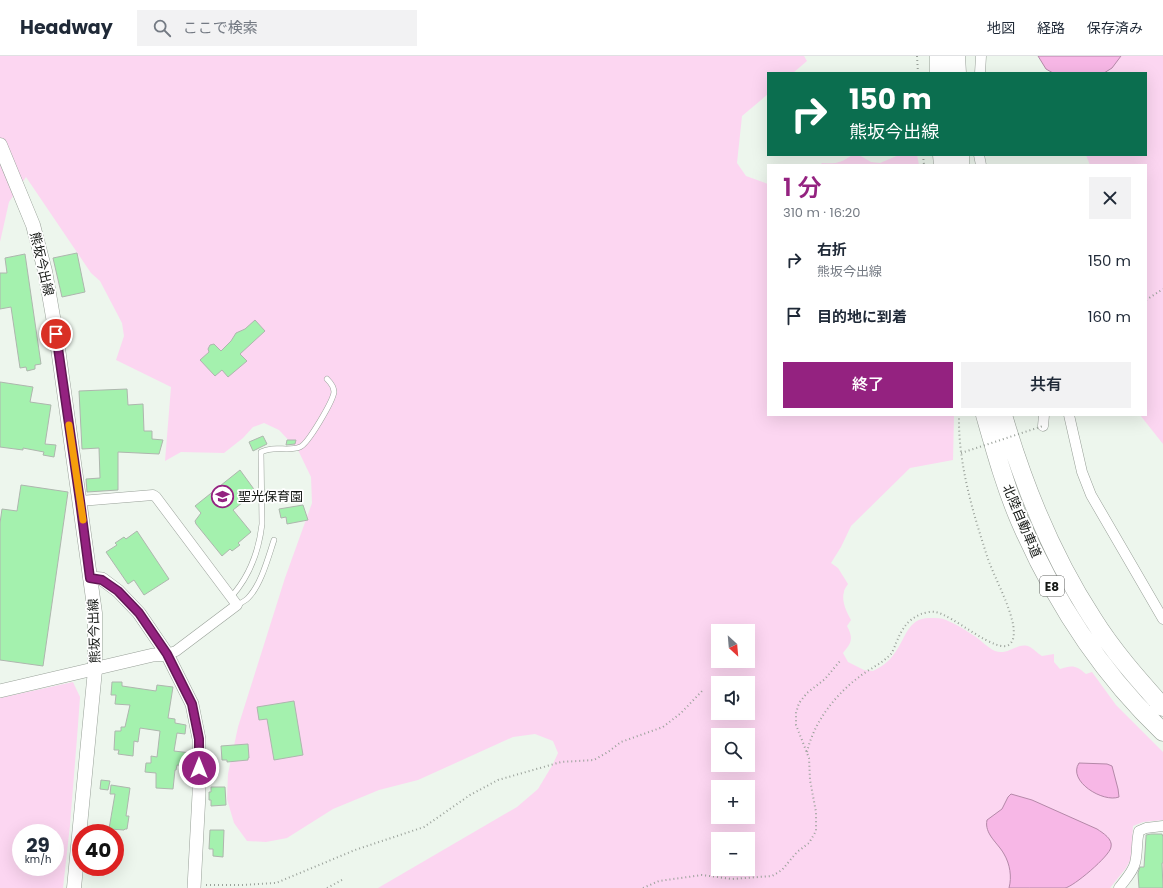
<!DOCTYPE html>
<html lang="ja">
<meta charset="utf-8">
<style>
:root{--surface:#fff;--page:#f2f2f3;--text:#1f2937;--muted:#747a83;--line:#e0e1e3;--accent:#942280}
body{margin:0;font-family:Poppins,"Noto Sans JP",sans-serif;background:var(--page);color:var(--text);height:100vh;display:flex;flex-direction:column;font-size:15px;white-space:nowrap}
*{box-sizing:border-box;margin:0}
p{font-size:13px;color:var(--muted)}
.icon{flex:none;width:22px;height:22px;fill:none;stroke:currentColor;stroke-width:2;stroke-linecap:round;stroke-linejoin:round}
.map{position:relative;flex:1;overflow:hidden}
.sheet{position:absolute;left:767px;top:108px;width:380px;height:252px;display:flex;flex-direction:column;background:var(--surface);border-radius:0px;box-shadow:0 4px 16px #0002}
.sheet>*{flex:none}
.top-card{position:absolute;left:767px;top:16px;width:380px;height:84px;border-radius:0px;box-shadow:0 4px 16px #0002;background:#0b6e4f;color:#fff;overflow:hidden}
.needle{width:26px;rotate:154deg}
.controls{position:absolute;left:711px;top:568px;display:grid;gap:8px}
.controls a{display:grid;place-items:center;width:44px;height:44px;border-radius:0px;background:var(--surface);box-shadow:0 4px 16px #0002;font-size:20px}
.speed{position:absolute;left:12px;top:768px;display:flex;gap:8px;font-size:20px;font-weight:700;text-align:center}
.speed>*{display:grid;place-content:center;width:52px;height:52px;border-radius:50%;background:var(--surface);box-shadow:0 4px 16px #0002;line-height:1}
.speed small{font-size:10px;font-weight:400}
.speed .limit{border:6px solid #d22;background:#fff;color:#111}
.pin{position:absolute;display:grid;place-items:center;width:34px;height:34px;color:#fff;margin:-17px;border:2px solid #fff;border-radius:50%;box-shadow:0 1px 4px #0007}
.me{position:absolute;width:44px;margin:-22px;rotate:0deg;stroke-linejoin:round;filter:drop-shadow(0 0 3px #0008)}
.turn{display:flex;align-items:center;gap:14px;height:84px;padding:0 16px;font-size:18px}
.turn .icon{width:52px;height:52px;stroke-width:2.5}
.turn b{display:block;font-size:28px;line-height:34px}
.round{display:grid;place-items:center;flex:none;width:42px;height:42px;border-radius:0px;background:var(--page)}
.head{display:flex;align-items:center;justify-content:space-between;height:68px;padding:0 16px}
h1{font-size:24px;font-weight:600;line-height:30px;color:var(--accent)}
.cta{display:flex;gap:8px;margin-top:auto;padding:8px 16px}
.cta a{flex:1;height:46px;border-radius:0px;background:var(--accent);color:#fff;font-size:16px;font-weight:600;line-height:46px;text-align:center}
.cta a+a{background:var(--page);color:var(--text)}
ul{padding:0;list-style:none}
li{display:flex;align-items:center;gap:12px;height:56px;padding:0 16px}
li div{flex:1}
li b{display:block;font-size:15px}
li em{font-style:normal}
header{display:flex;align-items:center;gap:24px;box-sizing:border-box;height:56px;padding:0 20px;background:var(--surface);border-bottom:1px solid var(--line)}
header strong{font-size:19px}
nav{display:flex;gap:22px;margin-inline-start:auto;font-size:14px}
.search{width:280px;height:36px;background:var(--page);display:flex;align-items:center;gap:10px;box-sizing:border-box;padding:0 14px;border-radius:0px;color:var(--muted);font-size:15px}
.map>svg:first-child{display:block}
</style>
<header>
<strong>Headway</strong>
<div class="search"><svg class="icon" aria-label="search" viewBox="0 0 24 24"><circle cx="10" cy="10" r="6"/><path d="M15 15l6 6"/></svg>ここで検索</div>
<nav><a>地図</a><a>経路</a><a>保存済み</a></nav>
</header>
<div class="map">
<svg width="1163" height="832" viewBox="0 0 1163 832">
<rect width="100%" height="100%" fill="#edf6ed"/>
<!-- green -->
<path fill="#fcd6f1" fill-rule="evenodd" d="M0 0H804L807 5 793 17H768V38L742 60 737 107 746 120 768 128V359H954L953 404 910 412 851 470 841 491 831 507 838 512 848 528C847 530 844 533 844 536 841 545 847 557 851 564L847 570C854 583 851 587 843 597L848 606 864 614 873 615C881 611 889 606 894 598 906 583 907 561 931 562 936 562 942 562 946 564 956 568 967 575 976 581 982 585 988 592 995 595 1009 600 1018 585 1030 591 1034 593 1038 598 1042 600L1054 598V606L1060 613C1072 609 1076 609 1086 618L1092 616 1116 649 1163 696V764L1143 766 1133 770 1131 803 1126 812 1110 832H378L517 751 538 733 553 708 558 697 553 685 535 678 513 681 418 724 379 734 333 753 287 782 266 786 247 785 234 767 227 743 228 718 238 671 285 522 312 447 311 421 298 394 279 374 264 367 253 371 243 382 224 397 181 396 165 405 171 331 116 304 124 280 122 267 100 225 91 217 26 121 9 146 0 186ZM718 575H748V605H718ZM718 627H748V657H718ZM718 679H748V709H718ZM718 731H748V761H718ZM718 783H748V813H718Z
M1055 0H1163V388L1140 359H1146V109H1090L1086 99H1146V17H1065Z
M852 99H859L871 106 880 107 899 99H917L919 109H820L822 107C836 108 841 107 852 99Z
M73 626 80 641 78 669 70 769 63 832H0V642ZM21 777H55V811H21Z"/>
<!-- water -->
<path fill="#f7b7e6" stroke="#b488a8" d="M1038 0H1121L1112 12 1104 17H1053L1046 13Z
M1079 707 1107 708 1112 710 1118 733 1119 741C1103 747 1067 725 1079 707Z
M1011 738 1032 744 1097 773C1103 777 1113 783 1111 791 1110 800 1073 831 1065 832 1060 832 1055 832 1050 832 1036 832 1023 832 1009 832 1012 821 1010 808 1004 798 998 787 984 778 987 764L1002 753 1008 741Z"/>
<!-- building -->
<path fill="#a4f1ae" stroke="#aeb6ae" d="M77 197 85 236 62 241 53 202Z
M25 198 41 308 35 309V313L27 315 26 311 20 312 11 251 0 253V217H7L5 202Z
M255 264 265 275 240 298 247 305 228 321 222 314 215 320 200 304 209 296 208 293 210 289 214 288 221 295 231 285 236 277 245 273Z
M0 326 33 331 30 346 51 349 45 388 56 389 54 401 43 399 44 396 23 392V394L0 391Z
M127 333 128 349 143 348 144 375H152V383L163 384 159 398 118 396V434L87 436 86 423 100 422 99 392 82 393 79 335Z
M263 380 267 388 253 395 249 386Z
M287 384H296L295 388 286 389Z
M240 414 256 436 233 454 251 476 238 487 240 489 232 495 230 493 222 500 196 468 195 465 201 457 195 450Z
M21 429 68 436 43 610 0 604V467L2 453 17 455Z
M303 449 308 464 287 468 286 461 281 462 279 453Z
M137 475 169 523 144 539 134 524 128 528 106 496 117 489 115 487 124 481 126 483Z
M112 626H122V630L156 635 157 629 173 631 168 662 175 663V667L186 669 185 678 177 677 174 695 191 697 189 710 177 709 176 714H175L173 733 156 732V717L145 716 146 707H151V700L157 701 160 675 140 672 138 686 134 685 133 700 118 698 119 694H114L115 675H121V671H125L130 649 115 648 116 639H111Z
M294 645 303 699 274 704 267 663 259 664 257 651Z
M248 688 249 702H248V704L227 706V704H222L221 690Z
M101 724 110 725 108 734 100 733Z
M111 729 130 732 126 760H129L127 773H125L124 774 109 773 115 738H110Z
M211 731H225L226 749 211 750V744H209V736H211Z
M210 774H224L223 801 213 800V793H209Z
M1151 778H1162L1163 781V807H1162L1163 832H1139L1138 817 1140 811H1144L1146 781V779Z"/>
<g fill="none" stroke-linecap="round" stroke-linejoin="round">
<defs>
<path id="service" d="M231 541C249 521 259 494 262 468L261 396C274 389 288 396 300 391 308 388 333 345 334 336 334 331 330 326 327 323
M237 549C241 547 245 545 248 542 261 529 268 502 274 484"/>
<path id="minor" d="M980 17 981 0
M979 99 981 109
M1069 359 1082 416 1091 439 1163 563
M1043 370 1044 359
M80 445 153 439 156 441 237 549 176 595 167 598
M1119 832C1124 825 1133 816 1135 807 1138 796 1136 787 1139 775L1146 772 1163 770"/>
<path id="tertiary" d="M90 522 102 523 118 535 139 557 167 598 192 648 199 683V738L194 832
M0 635 153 599 167 598"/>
<path id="secondary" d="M0 89 33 169 45 215 56 278 95 557V614L74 832"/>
<path id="motorway" d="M939 0V17
M956 0 957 17
M942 99 943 109
M960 99V109
M985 359C995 394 1005 430 1019 463 1053 542 1101 617 1163 676
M1003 359C1024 431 1052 500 1093 563 1113 595 1138 623 1163 651"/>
</defs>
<!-- service casing -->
<use href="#service" stroke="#98a098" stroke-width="6"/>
<!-- minor casing -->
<use href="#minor" stroke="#98a098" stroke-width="11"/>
<!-- tertiary casing -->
<use href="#tertiary" stroke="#98a098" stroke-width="14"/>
<!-- secondary casing -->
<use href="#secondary" stroke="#98a098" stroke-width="15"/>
<!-- motorway casing -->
<use href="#motorway" stroke="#98a098" stroke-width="19"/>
<!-- path -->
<path stroke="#9aa19a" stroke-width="2" stroke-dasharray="1 3" stroke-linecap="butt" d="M917 0 918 17
M923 99 924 109
M1146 244 1163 233
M807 696C814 666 835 639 859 621 869 613 883 607 891 598 893 595 895 590 896 587 902 573 907 564 921 558 925 557 931 555 935 556 952 558 998 600 1010 588 1015 583 1014 575 1013 568 1008 545 996 525 988 503 973 457 958 408 959 359
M206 829H242L276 827 355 794 424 771 470 739 498 724 561 706 594 704 608 696 621 686 663 671 681 657 703 634
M327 832 342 824
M643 832 659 825 702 819 732 823 772 820 782 814 797 796 809 787 816 775V756L810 724 809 702 796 669V657L799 647 807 637 825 623 840 605"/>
<!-- service -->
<use href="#service" stroke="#fff" stroke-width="5"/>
<!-- minor -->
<use href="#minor" stroke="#fff" stroke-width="10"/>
<!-- tertiary -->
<use href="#tertiary" stroke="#fff" stroke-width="13"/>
<!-- secondary -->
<use href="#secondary" stroke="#fff" stroke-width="14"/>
<!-- motorway -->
<use href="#motorway" stroke="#fff" stroke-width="18"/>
<!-- path-bridge -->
<path stroke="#9aa19a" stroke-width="2" stroke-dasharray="1 3" stroke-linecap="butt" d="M961 397 1043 370"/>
</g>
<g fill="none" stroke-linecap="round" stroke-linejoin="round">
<defs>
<path id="route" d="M56 278 80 445 90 522 102 524 118 535 139 557 167 598 192 648 199 683V712"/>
</defs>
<!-- route casing -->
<use href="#route" stroke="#601653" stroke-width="10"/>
<!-- route -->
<use href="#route" stroke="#942280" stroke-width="7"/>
<!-- slow -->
<path stroke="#f59e0b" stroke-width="7" d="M69 369 83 464"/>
</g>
<!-- icons -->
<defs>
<symbol id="school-ring" viewBox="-11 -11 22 22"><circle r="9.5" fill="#fff" stroke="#942280" stroke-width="1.5"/><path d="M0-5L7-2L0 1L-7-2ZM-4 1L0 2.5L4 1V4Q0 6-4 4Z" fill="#942280"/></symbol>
</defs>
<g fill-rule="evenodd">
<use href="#school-ring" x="210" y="428" width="25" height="25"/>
</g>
<g text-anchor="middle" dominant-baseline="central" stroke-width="3.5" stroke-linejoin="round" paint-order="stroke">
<!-- shield labels -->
<rect fill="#fff" stroke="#5c5e5c" stroke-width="1" x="1040" y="520" width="24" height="20" rx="3"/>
<g font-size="12" font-weight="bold" fill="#161916">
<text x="1052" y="530">E8</text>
</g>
<!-- street labels -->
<g font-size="13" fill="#161916" stroke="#fff">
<text transform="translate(42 208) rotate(77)">熊坂今出線</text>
<text transform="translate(1022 465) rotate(67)">北陸自動車道</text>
<text transform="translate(94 575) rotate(-92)">熊坂今出線</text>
</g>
<!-- poi labels -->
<g font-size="13" fill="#161916" stroke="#fff" text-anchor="start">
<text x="238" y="440">聖光保育園</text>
</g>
</g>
</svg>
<div class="controls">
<a><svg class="needle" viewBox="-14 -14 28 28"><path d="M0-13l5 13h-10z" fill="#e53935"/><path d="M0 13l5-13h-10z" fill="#747a83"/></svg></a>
<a><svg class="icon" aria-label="sound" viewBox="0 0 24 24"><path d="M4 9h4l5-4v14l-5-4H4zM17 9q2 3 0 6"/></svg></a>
<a><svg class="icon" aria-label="search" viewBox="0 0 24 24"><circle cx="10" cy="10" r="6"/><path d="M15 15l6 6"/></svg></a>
<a>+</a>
<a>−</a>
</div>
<div class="speed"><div>29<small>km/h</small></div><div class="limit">40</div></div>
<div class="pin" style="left:56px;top:278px;background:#d93025"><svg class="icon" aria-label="arrive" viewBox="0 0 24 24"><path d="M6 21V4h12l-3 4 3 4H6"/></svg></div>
<svg class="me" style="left:199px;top:712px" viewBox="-20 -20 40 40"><circle r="17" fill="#942280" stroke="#fff" stroke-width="3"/><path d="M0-11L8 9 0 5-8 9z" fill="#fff"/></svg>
<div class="top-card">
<div class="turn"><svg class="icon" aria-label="right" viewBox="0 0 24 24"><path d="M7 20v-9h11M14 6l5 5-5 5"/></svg><div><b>150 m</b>熊坂今出線</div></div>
</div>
<section class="sheet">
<div class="head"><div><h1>1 分</h1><p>310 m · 16:20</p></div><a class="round"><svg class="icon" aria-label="close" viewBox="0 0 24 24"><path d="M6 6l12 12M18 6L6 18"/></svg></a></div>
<ul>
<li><svg class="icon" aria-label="right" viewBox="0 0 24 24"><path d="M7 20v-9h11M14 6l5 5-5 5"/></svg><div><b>右折</b><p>熊坂今出線</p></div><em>150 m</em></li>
<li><svg class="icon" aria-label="arrive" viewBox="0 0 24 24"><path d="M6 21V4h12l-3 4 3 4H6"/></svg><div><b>目的地に到着</b></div><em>160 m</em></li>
</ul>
<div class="cta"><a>終了</a><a>共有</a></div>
</section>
</div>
